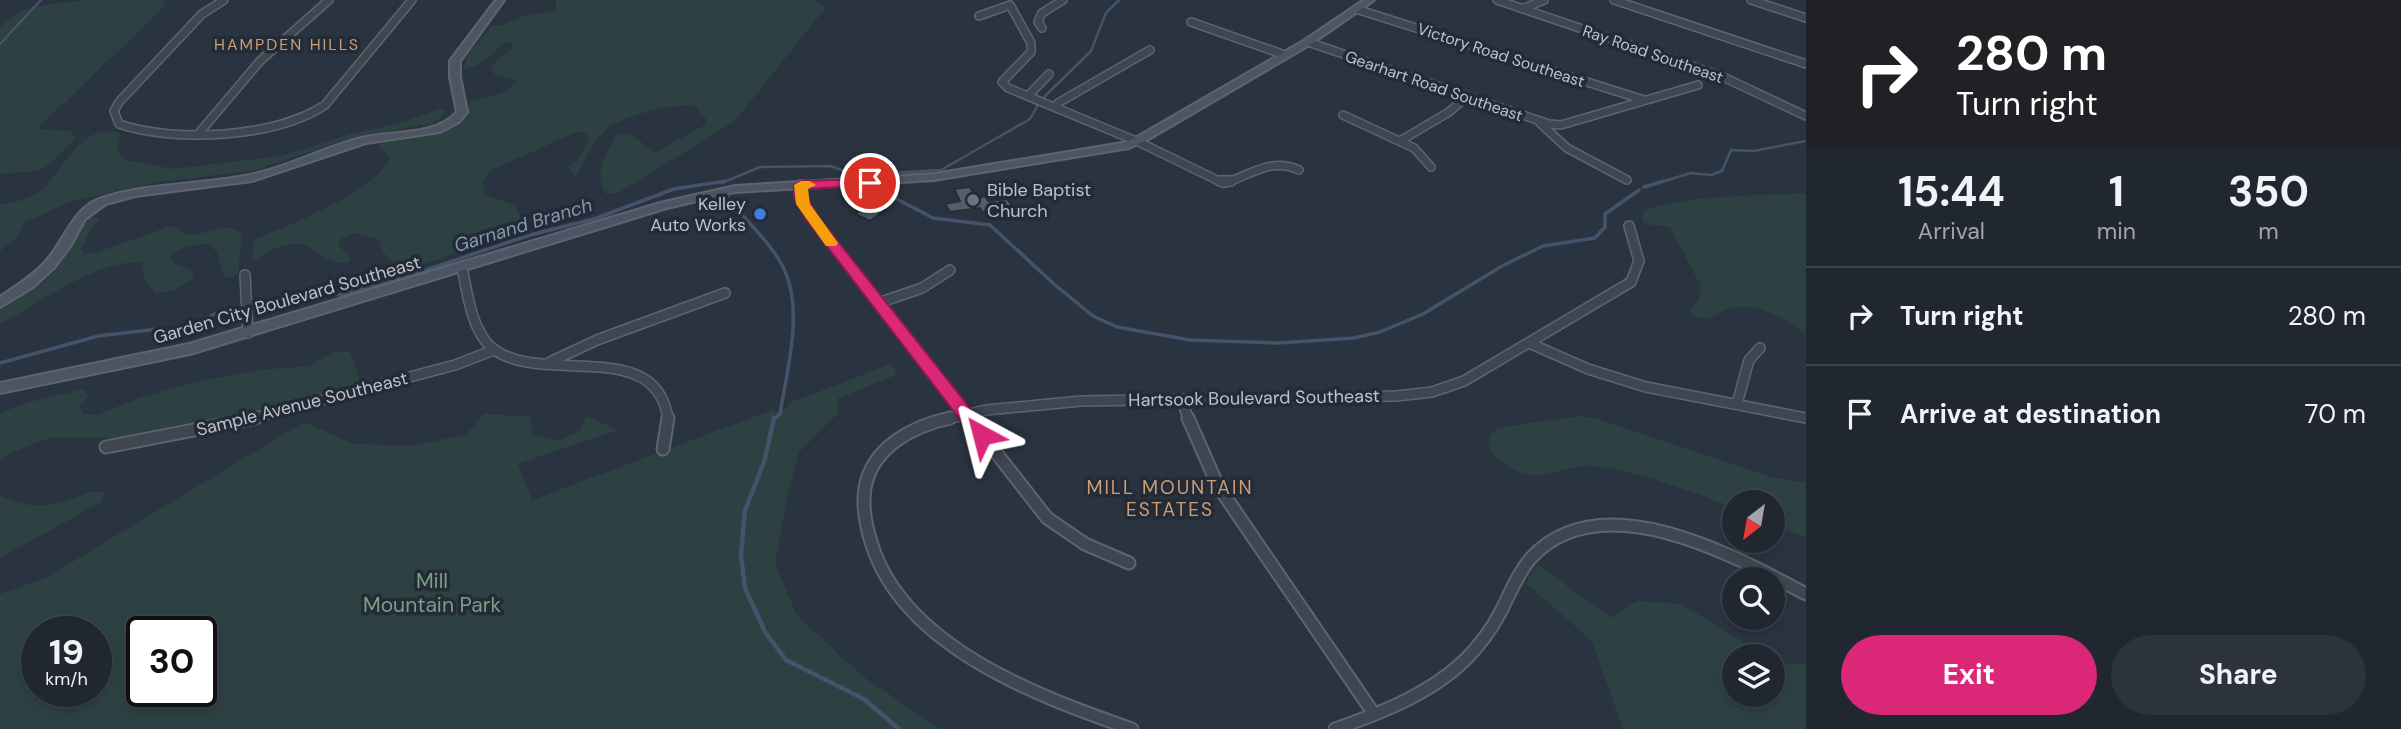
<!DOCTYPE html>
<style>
:root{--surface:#202731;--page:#2d333d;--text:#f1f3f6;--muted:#a2a5ab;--line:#3d444d;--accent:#db2777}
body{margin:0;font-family:"DM Sans",sans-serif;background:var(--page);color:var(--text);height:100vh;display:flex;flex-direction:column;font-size:26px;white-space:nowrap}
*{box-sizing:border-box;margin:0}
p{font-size:23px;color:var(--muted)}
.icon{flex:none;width:38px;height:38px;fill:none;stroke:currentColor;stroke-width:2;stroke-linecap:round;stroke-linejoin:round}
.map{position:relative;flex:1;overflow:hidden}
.details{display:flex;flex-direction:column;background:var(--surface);width:595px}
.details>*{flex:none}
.banner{background:#202124;color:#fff;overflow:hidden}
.needle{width:46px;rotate:211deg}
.tools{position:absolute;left:1722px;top:490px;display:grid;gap:14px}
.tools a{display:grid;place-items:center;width:63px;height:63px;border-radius:50%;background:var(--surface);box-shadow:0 4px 10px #0003,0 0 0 2px var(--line);font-size:35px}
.speed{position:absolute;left:21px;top:616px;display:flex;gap:14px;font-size:35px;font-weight:700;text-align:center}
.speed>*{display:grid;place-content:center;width:91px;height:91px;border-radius:50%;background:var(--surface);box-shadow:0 4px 10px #0003,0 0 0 2px var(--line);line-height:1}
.speed small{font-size:18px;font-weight:400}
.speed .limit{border:4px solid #111;border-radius:10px;background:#fff;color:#111}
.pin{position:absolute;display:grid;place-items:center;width:60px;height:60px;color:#fff;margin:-30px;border:4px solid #fff;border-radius:50%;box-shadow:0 2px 7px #0007}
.me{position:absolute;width:77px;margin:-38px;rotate:322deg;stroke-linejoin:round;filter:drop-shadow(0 0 5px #0008)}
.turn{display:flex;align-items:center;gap:24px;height:147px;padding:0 35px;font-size:32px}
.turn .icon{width:91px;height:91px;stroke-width:2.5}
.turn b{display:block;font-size:49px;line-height:60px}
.eta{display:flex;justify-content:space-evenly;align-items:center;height:119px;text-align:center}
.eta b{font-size:42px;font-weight:700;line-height:49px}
.cta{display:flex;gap:14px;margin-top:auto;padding:14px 35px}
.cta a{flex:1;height:80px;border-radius:42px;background:var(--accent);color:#fff;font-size:28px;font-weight:700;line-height:80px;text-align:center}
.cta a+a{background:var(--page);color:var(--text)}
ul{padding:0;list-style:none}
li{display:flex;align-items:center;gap:21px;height:98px;padding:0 35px;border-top:2px solid var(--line)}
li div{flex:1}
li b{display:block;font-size:26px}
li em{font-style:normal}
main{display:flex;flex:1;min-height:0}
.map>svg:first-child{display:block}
</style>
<main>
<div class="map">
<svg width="1806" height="729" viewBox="0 0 1806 729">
<rect width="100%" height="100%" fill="#2a3441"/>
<!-- green -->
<path fill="#2d4143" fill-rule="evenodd" d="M83 0H165L164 7 37 129 71 131 75 138C41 175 49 170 0 174V28C18 3 55 5 83 0Z
M556 0H813L826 7 735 121 618 193 606 194C593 172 605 157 615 136 630 128 642 144 654 153L705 125 706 119 695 106C677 102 625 116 609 127 594 138 585 161 576 177L569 167 579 159 589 139 585 133 576 132 491 170 483 181 485 195 514 205 525 225 522 232 401 271 383 252 379 239 355 233 339 240V246L351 258 348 262C330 264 327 258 313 249 294 237 271 248 257 261L252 260 254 240C290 225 371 193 389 160L386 152 378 147 380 144C413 129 458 149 470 101 486 95 507 97 517 80L496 76 490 67 514 46 511 43 506 42 479 64 464 70 467 56 492 26C507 26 513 19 526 15 537 12 545 16 556 9Z
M439 109 445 111 442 117 432 123 342 141 255 170 160 182 72 201 24 223 16 238 0 251V204C14 204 30 198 41 190 64 171 81 121 120 133L118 151 125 160 173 169 281 156 351 134 404 122Z
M1806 193V334C1778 313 1740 293 1709 320L1692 315 1690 310C1699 302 1702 296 1700 284L1670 227 1645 224 1642 218 1644 211C1679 195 1764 196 1806 193Z
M91 216 100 219 92 228 81 248 85 254 98 252 168 227H178C196 249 215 216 242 233L238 274 231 278 224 276 217 252 209 244C193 244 180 246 169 257L177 265 191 270 194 279 174 290 156 293 145 280 142 263C98 258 39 304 0 324V309C19 298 40 287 55 271 69 255 74 227 91 216Z
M333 352H350L361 383 225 420 109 438 52 437 12 452 0 461V413L30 402 84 389 88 396 79 405 83 414 98 415 139 398 191 383 258 370 310 366Z
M891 364 898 374 837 399 838 413 799 452 788 493 775 563 796 614 862 676 941 729H0V594L46 578 304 422 354 444 413 446 467 434 484 414 531 417 533 434 557 441 579 432 586 416 617 430 518 464 532 500 775 409 774 413 787 408 789 403ZM37 632H96V691H37ZM142 632H201V691H142Z
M1580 416 1595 418 1741 467 1775 478 1806 483V538L1773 524V502H1734V508C1689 491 1643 472 1594 466 1574 464 1547 478 1531 475 1513 472 1502 463 1490 451L1489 437 1497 428Z
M89 492H104L101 502 0 558V496C34 512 56 505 89 492Z
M1537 564 1611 618 1638 601 1681 604 1766 656H1734V695H1773V660L1780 665 1806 663V729H1623L1592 641 1526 583Z"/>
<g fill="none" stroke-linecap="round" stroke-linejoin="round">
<!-- stream-far2 -->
<path stroke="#44536a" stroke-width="2.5" d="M0 44 41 0
M1042 99 1091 51 1106 13 1119 0
M722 183 760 167 830 166 857 175 941 170 1030 119 1038 105
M1658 183 1691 173 1711 175 1722 171 1731 150 1753 151 1806 141"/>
<!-- stream-far1 -->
<path stroke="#44536a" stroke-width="3.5" d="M872 186 933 218 990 225 1054 284 1093 316 1117 327 1190 340 1278 343 1354 338 1380 332 1423 314 1502 266 1543 246 1595 238 1605 227V214L1639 190
M1644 187 1664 181
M725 194C742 218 768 239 782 265 805 308 787 369 780 414L774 420
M0 363 98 336 158 329 179 331 219 312H245L317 292 341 295 405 277 530 235 594 219 674 189 726 181"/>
<!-- stream -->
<path stroke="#44536a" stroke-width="4.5" d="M774 418 764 462 745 510 741 555 745 588 765 632 786 660 864 699 899 729"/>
</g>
<!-- building -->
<path fill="#545d6b" stroke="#252d38" stroke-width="2" d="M970 187 976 198 986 196 988 201 1007 199 1013 207 982 212 980 208 950 212 945 204 960 201 954 189Z
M871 203 885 210 870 221 855 214Z"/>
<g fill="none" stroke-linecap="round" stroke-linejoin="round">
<defs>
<path id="street-far2" d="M224 0 202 14 119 102 114 111 119 124C175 143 275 138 325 105L412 0
M1497 0 1721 76 1806 116
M1614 0 1806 64
M1751 0 1806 18
M1356 9 1644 100
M1522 9 1544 0
M979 16 1010 5 1031 43V52L1002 82 1008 88 1141 143 1223 183
M1191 22 1285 55
M1042 28 1038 22 1042 13 1063 0
M1308 42 1549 124 1561 125 1698 85
M1028 96 1049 74
M1056 108 1058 103 1150 50
M1343 115 1414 148 1431 167
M1540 123 1567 148 1627 180
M200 132 260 61 329 0
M1400 141 1449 112 1466 97
M1225 183C1251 175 1271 157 1299 170"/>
<path id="street-far1" d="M1220 181H1231
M801 185 800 197 811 216 970 420
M462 267C467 291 471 329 491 347 538 388 658 334 668 420
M245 275 248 333
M878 303 922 288 950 270
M1529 343 1588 369 1646 387 1806 418
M550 362 597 340 725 293
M1181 399 1189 420
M1737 404 1749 360 1760 348
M247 420 455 365 494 350
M943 420 986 410 1081 401 1397 396 1432 392 1464 381 1631 282 1639 261 1629 226"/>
<path id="street" d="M950 418C913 426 872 447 865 488 862 507 866 527 872 545 905 648 1040 697 1132 729
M969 418 1047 518 1085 544 1129 563
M1188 418 1218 486 1374 714
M106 447 256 418
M663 449 668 418
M1335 729C1381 713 1430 694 1465 660 1479 646 1491 630 1500 613 1510 594 1517 574 1531 558 1601 482 1735 556 1806 594"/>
<path id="secondary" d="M496 0H504L460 61V77L467 112 459 122 440 132 366 143 252 181 135 196 106 204 85 219 71 245 54 268 33 287 0 307V297C16 286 34 275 46 261 66 239 72 208 102 198 148 183 197 185 244 176 284 169 322 148 361 138 392 130 434 137 457 112L450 77V61Z
M1364 0H1374L1311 44 1147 140 1129 148 934 180 735 192 667 208 190 354 0 393V383L189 344 660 203 735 186 934 174 1122 143 1139 136 1305 40Z"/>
</defs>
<!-- street-far2 casing -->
<use href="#street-far2" stroke="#5d646e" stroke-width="10"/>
<!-- street-far1 casing -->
<use href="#street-far1" stroke="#5d646e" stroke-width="12"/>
<!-- street casing -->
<use href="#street" stroke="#5d646e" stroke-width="15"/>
<!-- secondary casing -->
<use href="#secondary" stroke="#5d646e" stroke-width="4"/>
<!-- street-far2 -->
<use href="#street-far2" stroke="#3e4651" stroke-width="7"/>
<!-- street-far1 -->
<use href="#street-far1" stroke="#3e4651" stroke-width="9"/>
<!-- street -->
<use href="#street" stroke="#3e4651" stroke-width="11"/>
<!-- secondary -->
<use href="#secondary" fill="#4d5564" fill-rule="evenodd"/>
</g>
<!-- route -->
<path fill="#db2777" stroke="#8e194d" stroke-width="2" d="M870 179 876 183 874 185 807 189V197L817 215 988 431 991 435 988 440H976L806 219 794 197V185L801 181Z"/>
<!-- slow -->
<path fill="#f59e0b" d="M801 181H810L816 185 808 189 810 204 838 243 836 246H826L796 204 794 185Z"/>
<!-- markers -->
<circle fill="#6b7280" stroke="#232b37" stroke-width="2.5" cx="973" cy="200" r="7"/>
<circle fill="#3f7fe0" stroke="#232b37" stroke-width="2.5" cx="760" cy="214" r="7"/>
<g text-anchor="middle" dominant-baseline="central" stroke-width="7" stroke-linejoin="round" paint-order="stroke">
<!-- far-neighbourhood labels -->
<g font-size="16" letter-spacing="2" fill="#cc9d76" stroke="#232b37">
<text x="287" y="44">HAMPDEN HILLS</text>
</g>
<!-- far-street labels -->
<g font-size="16" fill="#bcc1cb" stroke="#232b37">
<text transform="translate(1653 54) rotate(19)">Ray Road Southeast</text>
<text transform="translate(1501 55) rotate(18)">Victory Road Southeast</text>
<text transform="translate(1434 86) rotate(19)">Gearhart Road Southeast</text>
</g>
<!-- poi labels -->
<g font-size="18" fill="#bcc1cb" stroke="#232b37" text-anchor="start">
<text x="987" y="190">Bible Baptist<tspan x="987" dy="21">Church</tspan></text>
<text x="746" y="204" text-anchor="end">Kelley<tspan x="746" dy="21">Auto Works</tspan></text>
</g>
<!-- street labels -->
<g font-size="18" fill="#bcc1cb" stroke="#232b37">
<text transform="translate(287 300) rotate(-16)">Garden City Boulevard Southeast</text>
<text transform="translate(1254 398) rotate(-1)">Hartsook Boulevard Southeast</text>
<text transform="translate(302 404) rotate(-14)">Sample Avenue Southeast</text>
</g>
<!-- water labels -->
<g font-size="19" font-style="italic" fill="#8697af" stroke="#232b37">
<text transform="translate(523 225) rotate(-17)">Garnand Branch</text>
</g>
<!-- neighbourhood labels -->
<g font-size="19" letter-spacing="2" fill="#cc9d76" stroke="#232b37">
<text x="1170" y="487">MILL MOUNTAIN<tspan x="1170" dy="22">ESTATES</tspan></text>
</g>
<!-- near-park labels -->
<g font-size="21" fill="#7c9e84" stroke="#232b37">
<text x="432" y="581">Mill<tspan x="432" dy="24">Mountain Park</tspan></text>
</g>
</g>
</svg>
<div class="tools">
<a><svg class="needle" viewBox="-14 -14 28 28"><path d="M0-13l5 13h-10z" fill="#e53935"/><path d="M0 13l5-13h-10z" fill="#a2a5ab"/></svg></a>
<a><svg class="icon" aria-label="search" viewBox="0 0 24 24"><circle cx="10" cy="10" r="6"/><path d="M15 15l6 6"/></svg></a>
<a><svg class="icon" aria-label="layers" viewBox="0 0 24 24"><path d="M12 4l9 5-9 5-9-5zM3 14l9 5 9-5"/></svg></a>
</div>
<div class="speed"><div>19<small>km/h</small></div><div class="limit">30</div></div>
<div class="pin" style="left:870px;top:183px;background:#d93025"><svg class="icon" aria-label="arrive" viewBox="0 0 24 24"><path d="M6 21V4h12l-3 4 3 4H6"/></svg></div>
<svg class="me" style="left:982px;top:435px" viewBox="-20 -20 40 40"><path d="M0-17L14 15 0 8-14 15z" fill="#db2777" stroke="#fff" stroke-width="4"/></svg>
</div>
<section class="details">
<div class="banner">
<div class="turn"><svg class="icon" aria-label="right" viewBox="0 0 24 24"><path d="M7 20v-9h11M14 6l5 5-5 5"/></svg><div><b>280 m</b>Turn right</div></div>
</div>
<div class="eta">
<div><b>15:44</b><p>Arrival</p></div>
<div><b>1</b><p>min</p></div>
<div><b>350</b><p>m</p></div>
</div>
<ul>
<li><svg class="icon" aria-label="right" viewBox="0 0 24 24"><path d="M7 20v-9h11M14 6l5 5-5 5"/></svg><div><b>Turn right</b></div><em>280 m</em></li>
<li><svg class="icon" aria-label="arrive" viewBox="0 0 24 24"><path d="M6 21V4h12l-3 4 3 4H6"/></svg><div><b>Arrive at destination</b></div><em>70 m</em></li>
</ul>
<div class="cta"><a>Exit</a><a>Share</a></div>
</section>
</main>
